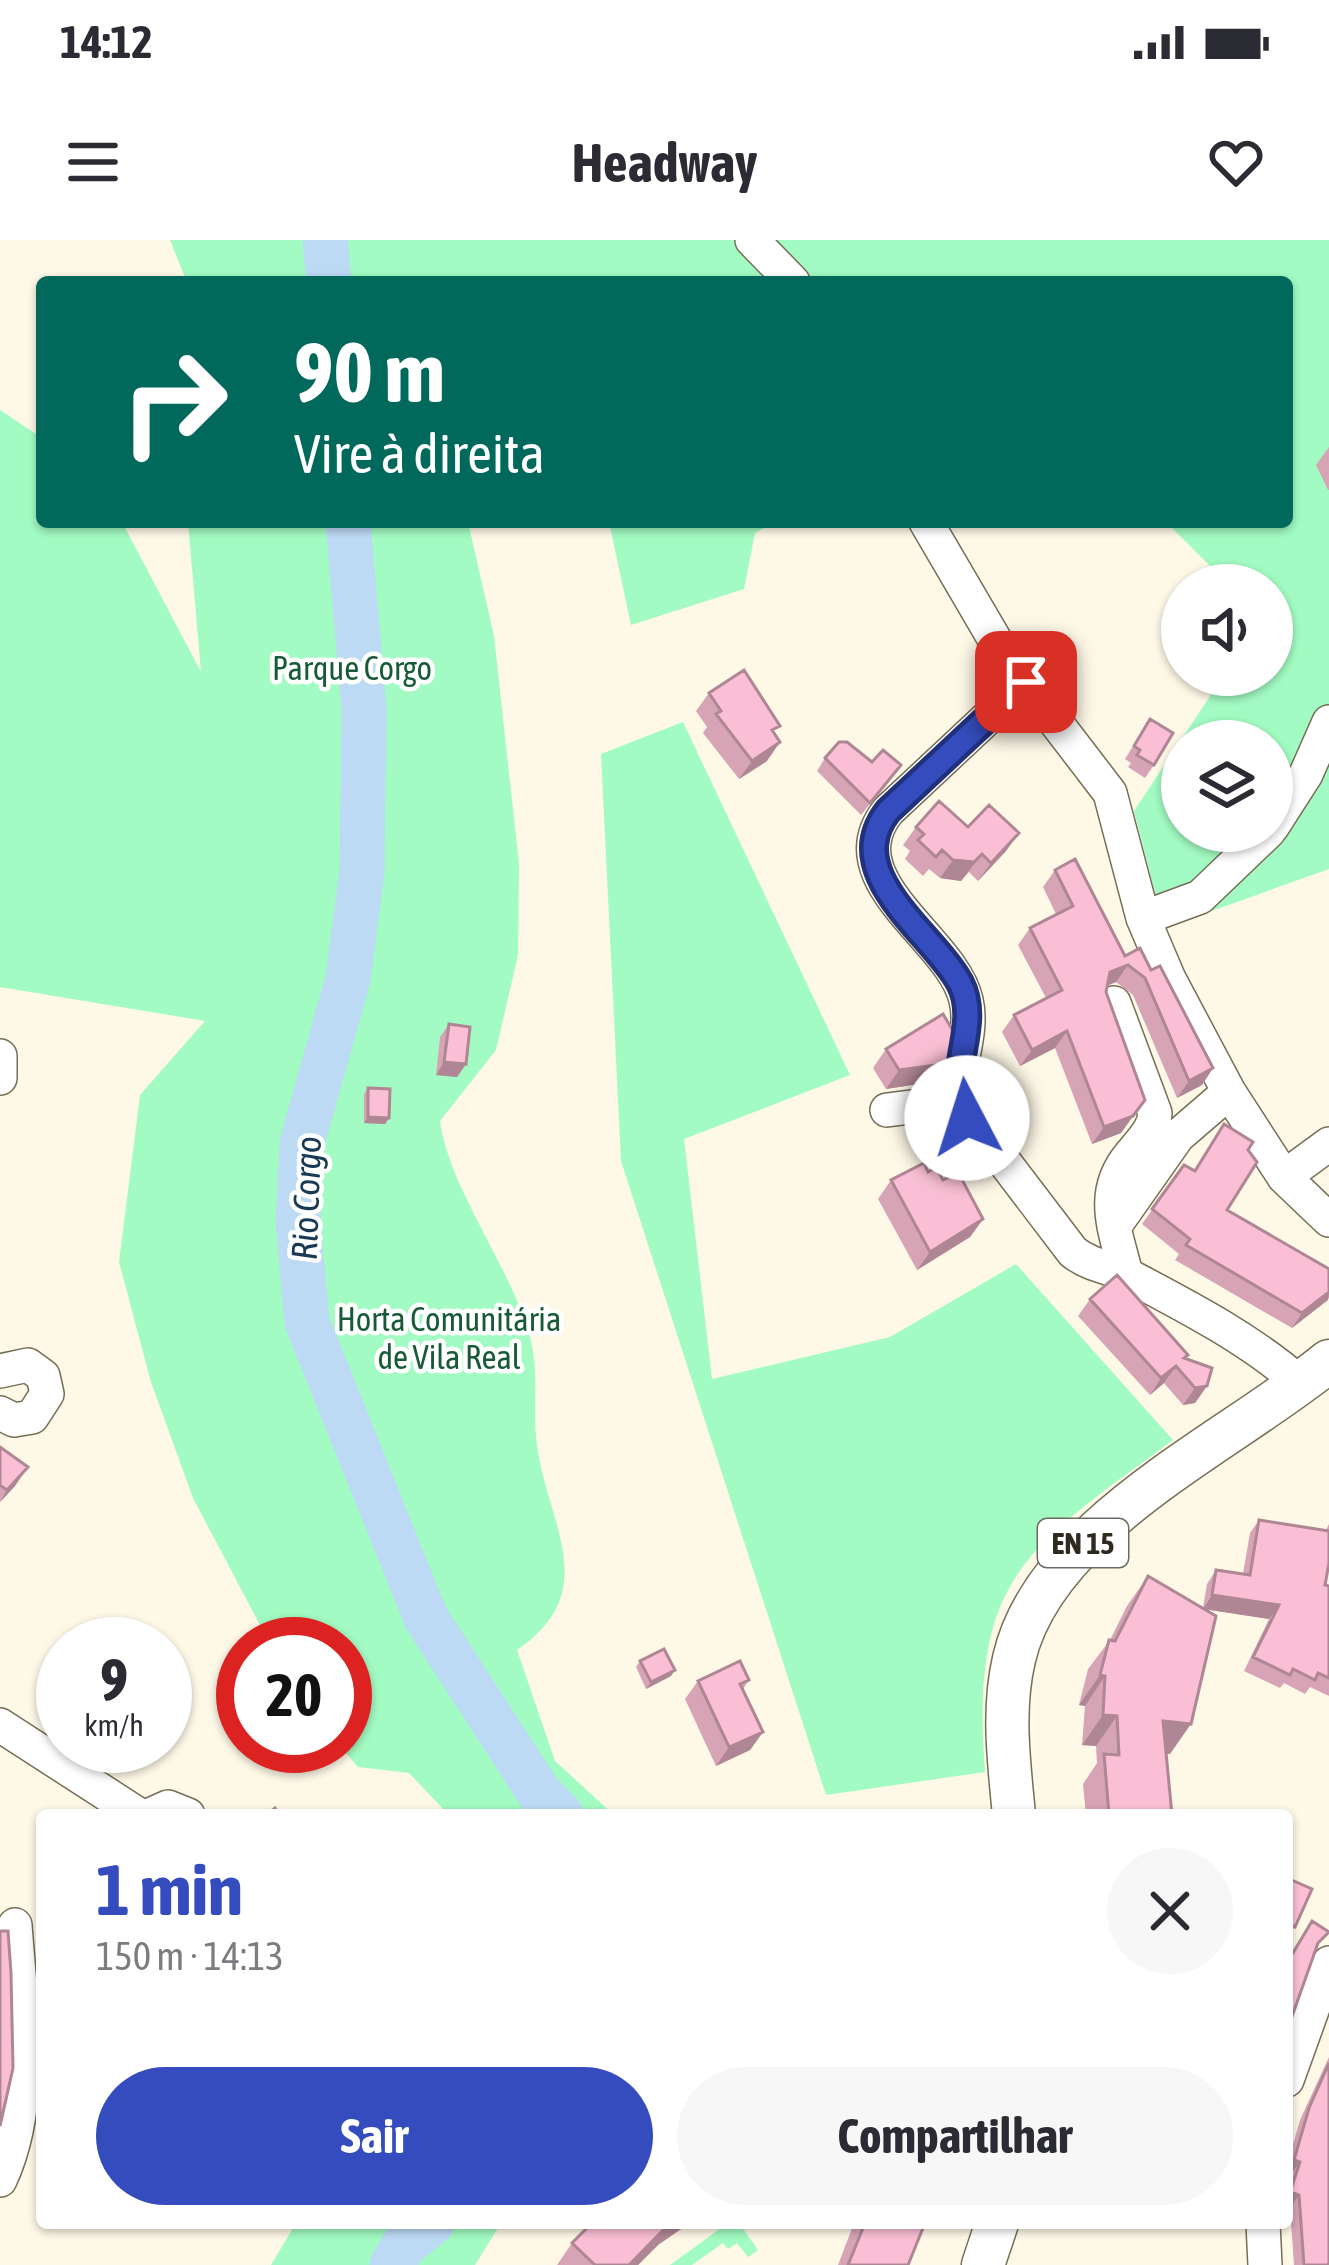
<!DOCTYPE html>
<html lang="pt">
<meta charset="utf-8">
<style>
:root{--surface:#fff;--page:#f7f7f7;--text:#2b2b33;--muted:#7c7c81;--accent:#344cbd}
body{margin:0;font-family:"Asap Condensed",sans-serif;background:var(--page);color:var(--text);height:100vh;display:flex;flex-direction:column;font-size:45px;white-space:nowrap}
*{box-sizing:border-box;margin:0}
p{font-size:39px;color:var(--muted)}
.icon{flex:none;width:66px;height:66px;fill:none;stroke:currentColor;stroke-width:2;stroke-linecap:round;stroke-linejoin:round}
.map{position:relative;flex:1;overflow:hidden}
.details{position:absolute;left:36px;top:1569px;width:1257px;height:420px;display:flex;flex-direction:column;background:var(--surface);border-radius:12px;box-shadow:0 3px 9px #0004}
.details>*{flex:none}
.hud{position:absolute;left:36px;top:36px;width:1257px;height:252px;border-radius:12px;box-shadow:0 3px 9px #0004;background:#00695c;color:#fff;overflow:hidden}
.buttons{position:absolute;left:1161px;top:324px;display:grid;gap:24px}
.buttons a{display:grid;place-items:center;width:132px;height:132px;border-radius:50%;background:var(--surface);box-shadow:0 3px 9px #0004;font-size:60px}
.speed{position:absolute;left:36px;top:1377px;display:flex;gap:24px;font-size:60px;font-weight:700;text-align:center}
.speed>*{display:grid;place-content:center;width:156px;height:156px;border-radius:50%;background:var(--surface);box-shadow:0 3px 9px #0004;line-height:1}
.speed small{font-size:30px;font-weight:400}
.speed .limit{border:18px solid #d22;background:#fff;color:#111}
.pin{position:absolute;display:grid;place-items:center;width:102px;height:102px;color:#fff;margin:-51px;border-radius:24px;box-shadow:0 6px 18px #0006}
.me{position:absolute;width:132px;margin:-66px;rotate:355deg;stroke-linejoin:round;filter:drop-shadow(0 0 9px #0008)}
.turn{display:flex;align-items:center;gap:42px;height:252px;padding:0 60px;font-size:54px}
.turn .icon{width:156px;height:156px;stroke-width:2.5}
.turn b{display:block;font-size:84px;line-height:102px}
.round{display:grid;place-items:center;flex:none;width:126px;height:126px;border-radius:63px;background:var(--page)}
.overview{display:flex;align-items:center;justify-content:space-between;height:204px;padding:0 60px}
h1{font-size:72px;font-weight:700;line-height:90px;color:var(--accent)}
.action{display:flex;gap:24px;margin-top:auto;padding:24px 60px}
.action a{flex:1;height:138px;border-radius:72px;background:var(--accent);color:#fff;font-size:48px;font-weight:700;line-height:138px;text-align:center}
.action a+a{background:var(--page);color:var(--text)}
.status{display:flex;justify-content:space-between;align-items:center;height:84px;padding:0 60px;background:var(--surface);direction:ltr}
.status svg{height:33px;fill:currentColor}
header{display:flex;justify-content:space-between;align-items:center;height:156px;padding:0 60px;background:var(--surface);font-size:54px;font-weight:700}
.map>svg:first-child{display:block}
</style>
<div class="status"><b>14:12</b><svg viewBox="0 0 49 12"><path d="M0 12V9h3v3zM5 12V6h3v6zM10 12V3h3v9zM15 12V0h3v12zM26 1h20v11H26zM47 4h2v5h-2z"/></svg></div>
<header><svg class="icon" aria-label="menu" viewBox="0 0 24 24"><path d="M4 6h16M4 12h16M4 18h16"/></svg>Headway<svg class="icon" aria-label="heart" viewBox="0 0 24 24"><path d="M12 20l-8-8c-3-5 5-10 8-4 3-6 11-1 8 4z"/></svg></header>
<div class="map">
<svg width="1329" height="2025" viewBox="0 0 1329 2025">
<rect width="100%" height="100%" fill="#fef8e7"/>
<!-- green -->
<path fill="#a2fbc2" fill-rule="evenodd" d="M170 0H1329V629L1164 688 1134 571 1224 435H1272V345H1229L1166 282H1287V42H187ZM1182 501H1272V591H1182Z
M0 170 42 198V282H122L201 432 188 282H468L494 396 519 624 518 715 496 810 440 881C448 944 505 1020 526 1084 543 1132 530 1166 538 1212 551 1290 601 1352 517 1410L555 1521 614 1575H449L409 1533 358 1527 340 1506H345V1404H270L193 1258 151 1142 119 1022 140 855 205 781 0 747Z
M609 282H775L755 293 744 349 631 385Z
M683 482 850 835 684 899 712 1139 890 1097 1016 1024 1173 1200C1027 1308 970 1335 985 1532L826 1555 621 921 601 514Z
M296 1983H501L475 2025H271Z
M728 1983H739L758 2010 748 2017 737 2003 728 2009 723 2003 692 2025H670Z"/>
<g fill="none" stroke-linecap="round" stroke-linejoin="round">
<!-- river -->
<path stroke="#bddaf4" stroke-width="45" d="M325 0 329 42
M348 282 364 470 362 631 348 739 302 903 298 983 307 1082 426 1378 540 1554 561 1575
M392 2025 404 2005 432 1983"/>
<defs>
<path id="minor" d="M752 0 793 42
M926 282 1002 412 1110 553 1143 678 1169 739 1229 852 1284 937 1329 980
M1026 442 888 571C833 641 952 698 966 760 974 793 956 828 958 861L1073 1012C1092 1027 1113 1027 1133 1038 1190 1068 1251 1100 1300 1143
M1272 587 1306 534 1329 482
M1143 678 1200 657 1269 591
M1114 763 1155 873C1154 890 1141 901 1131 914 1098 953 1115 989 1126 1034
M0 816V838
M887 870 958 861
M1284 937 1329 904
M1114 987 1178 896 1229 852
M0 1131 28 1125 43 1136 47 1154 32 1177 14 1180 0 1173
M0 1485 139 1575
M150 1575 168 1567 188 1575
M1287 1840 1329 1723
M0 1940C36 1863 21 1767 15 1685
M1263 1983 1265 2025"/>
<path id="major" d="M1014 1575C1009 1523 1002 1470 1014 1419 1044 1286 1229 1203 1329 1121
M983 2025 997 1983"/>
</defs>
<!-- minor casing -->
<use href="#minor" stroke="#766d54" stroke-width="36"/>
<!-- major casing -->
<use href="#major" stroke="#766d54" stroke-width="45"/>
<!-- minor -->
<use href="#minor" stroke="#fff" stroke-width="33"/>
<!-- major -->
<use href="#major" stroke="#fff" stroke-width="42"/>
</g>
<!-- wall -->
<path fill="#d7a4b6" d="M1329 207V250H1328L1316 225Z
M709 453 774 494 767 521 739 539 703 493 707 487 696 471Z
M1150 479 1154 525 1145 538 1128 527 1131 523 1125 519Z
M825 518 872 522 892 537 861 575 817 531Z
M916 587H968L1006 611 978 641 969 632 961 641 940 638 929 629 923 636 905 619 910 611 903 605Z
M1055 630 1125 716 1151 730 1213 828 1202 845 1177 858 1133 755 1116 742 1107 746 1106 752 1145 860 1121 893 1092 904 1055 808 1020 826 1002 792 1014 775 1046 758 1018 705 1030 688 1056 674 1043 647Z
M449 784 466 824 457 837 436 835 440 797Z
M886 809 951 823 938 841 886 849 873 828Z
M368 848 389 878 385 884 364 883V854Z
M1224 884 1248 910 1227 970 1329 1029V1058L1292 1088 1175 1020 1179 1014 1142 984 1184 925 1194 931Z
M928 932 943 940 983 979 970 997 917 1030 878 959 891 940Z
M1090 1059 1185 1119 1207 1146 1195 1163 1183 1165 1164 1143 1150 1155 1078 1076Z
M0 1207 15 1246 0 1262Z
M1259 1280 1326 1290 1329 1284V1323L1325 1345 1329 1346V1456L1310 1447 1305 1454 1284 1443 1280 1448 1244 1431 1269 1379 1205 1369 1170 1514H1166L1172 1575H1086L1083 1544 1097 1523 1096 1506 1082 1505 1085 1466 1079 1465 1088 1429 1110 1400 1127 1366 1148 1336 1203 1368 1207 1344 1216 1330 1243 1334 1250 1293Z
M640 1421 671 1436 646 1449 636 1427Z
M749 1440 743 1449 763 1492 750 1510 716 1526 685 1459 698 1441Z
M1287 1638 1295 1687 1287 1698Z
M1329 1817V2025H1294L1290 1968 1287 1967V1947L1291 1934 1287 1933V1925L1300 1880Z
M854 1983H925L908 2025H838Z
M572 2003 658 2005 638 2025H557Z"/>
<!-- shaded-wall -->
<path fill="#af8694" d="M780 502 767 521 739 539 752 521Z
M1019 593 1006 611 978 641 991 623Z
M982 614 961 641 940 638 953 620Z
M1128 725 1116 742 1099 749 1110 732Z
M1067 791 1055 808 1020 826 1032 810Z
M444 822 466 824 457 837 436 835Z
M951 823 938 841 886 849 899 830Z
M1213 828 1202 845 1177 858 1189 841Z
M1133 876 1121 893 1092 904 1104 887Z
M368 877 389 878 385 884 364 883Z
M983 979 970 997 917 1030 930 1012Z
M1329 1052 1328 1060 1292 1088 1302 1073Z
M1176 1126 1164 1143 1150 1155 1161 1138Z
M1207 1146 1195 1163 1183 1165 1195 1148Z
M28 1227 15 1246 0 1262 7 1250Z
M1212 1355 1279 1365 1269 1379 1203 1369Z
M675 1430 671 1436 646 1449 651 1442Z
M1100 1435 1105 1436 1085 1466 1079 1465Z
M1103 1475 1117 1476 1096 1506 1082 1505Z
M1163 1481 1191 1484 1170 1514 1143 1511Z
M763 1492 750 1510 716 1526 729 1507Z
M1294 1920 1300 1922 1291 1934 1287 1933V1929Z
M1290 1952 1299 1955 1290 1968 1287 1967V1957Z
M670 1983H690L658 2005 638 2025H629Z"/>
<!-- building -->
<path fill="#fabfd4" stroke="#af8694" stroke-width="3" d="M744 430 780 486 772 490 780 502 752 521 716 474 721 471 709 453Z
M1150 479 1173 493 1154 525 1137 515 1140 510 1134 506Z
M839 502H847L872 522 883 510 901 525 870 563 825 518Z
M939 561 968 587 989 565 1019 593 991 623 982 614 974 622 953 620 942 610 936 617 918 600 924 594 916 587Z
M1075 619 1125 716 1140 708 1151 730 1160 726 1213 828 1189 841 1145 738 1128 725 1110 732 1106 752 1145 860 1133 876 1104 887 1067 791 1032 810 1014 775 1062 750 1030 688 1073 666 1055 630Z
M943 774 955 794 951 823 899 830 886 809Z
M449 784 470 787 466 824 444 822Z
M368 848 390 849 389 878 368 877Z
M1224 884 1253 902 1248 910 1257 922 1227 970 1329 1029V1052L1302 1073 1186 1005 1190 999 1152 969 1184 925 1195 931Z
M924 923 928 932 936 927 943 940 958 932 983 979 930 1012 891 940Z
M1117 1035 1188 1115 1184 1118 1212 1128 1207 1146 1195 1148 1176 1126 1161 1138 1090 1059Z
M0 1207 28 1227 7 1250 0 1245Z
M1259 1280 1329 1291V1323L1325 1345 1329 1346V1438L1318 1433 1315 1440 1293 1429 1290 1435 1253 1417 1279 1365 1212 1355 1216 1330 1250 1335Z
M1148 1336 1216 1376 1191 1484 1163 1481 1172 1575H1109L1104 1514 1119 1515 1117 1476 1103 1475 1105 1436 1100 1435 1109 1400 1115 1401Z
M664 1409 675 1430 651 1442 640 1421Z
M740 1421 749 1440 740 1444 763 1492 729 1507 698 1441Z
M275 1568 280 1575H267Z
M1287 1638 1312 1649 1295 1687 1287 1683Z
M1312 1681 1329 1692 1318 1703 1289 1785H1287V1723Z
M0 1691H8L11 1733 13 1828 0 1886Z
M1329 1823V2025H1304L1299 1955 1290 1952 1300 1922 1294 1920 1309 1868Z
M592 1983H670L629 2025H595L572 2003Z
M865 1983H925L908 2025H848Z"/>
<g fill="none" stroke-linecap="round" stroke-linejoin="round">
<defs>
<path id="route" d="M967 878C942 836 983 787 960 743 932 692 839 634 888 571L1026 442"/>
</defs>
<!-- route casing -->
<use href="#route" stroke="#22317b" stroke-width="30"/>
<!-- route -->
<use href="#route" stroke="#344cbd" stroke-width="21"/>
</g>
<g text-anchor="middle" dominant-baseline="central" stroke-width="9" stroke-linejoin="round" paint-order="stroke">
<!-- shield labels -->
<rect fill="#fff" stroke="#6d6a63" stroke-width="3" x="1038" y="1279" width="90" height="48" rx="9"/>
<g font-size="30" font-weight="bold" fill="#2e2a20">
<text x="1083" y="1303">EN 15</text>
</g>
<!-- park labels -->
<g font-size="33" fill="#175a37" stroke="#fff">
<text x="352" y="428">Parque Corgo</text>
<text x="449" y="1079">Horta Comunitária<tspan x="449" dy="38">de Vila Real</tspan></text>
</g>
<!-- water labels -->
<g font-size="36" font-style="italic" fill="#193a54" stroke="#fff">
<text transform="translate(306 958) rotate(-88)">Rio Corgo</text>
</g>
</g>
</svg>
<div class="buttons">
<a><svg class="icon" aria-label="sound" viewBox="0 0 24 24"><path d="M4 9h4l5-4v14l-5-4H4zM17 9q2 3 0 6"/></svg></a>
<a><svg class="icon" aria-label="layers" viewBox="0 0 24 24"><path d="M12 4l9 5-9 5-9-5zM3 14l9 5 9-5"/></svg></a>
</div>
<div class="speed"><div>9<small>km/h</small></div><div class="limit">20</div></div>
<div class="pin" style="left:1026px;top:442px;background:#d93025"><svg class="icon" aria-label="arrive" viewBox="0 0 24 24"><path d="M6 21V4h12l-3 4 3 4H6"/></svg></div>
<svg class="me" style="left:967px;top:878px" viewBox="-20 -20 40 40"><circle r="19" fill="#fff"/><path d="M0-13L10 11 0 6-10 11z" fill="#344cbd"/></svg>
<div class="hud">
<div class="turn"><svg class="icon" aria-label="right" viewBox="0 0 24 24"><path d="M7 20v-9h11M14 6l5 5-5 5"/></svg><div><b>90 m</b>Vire à direita</div></div>
</div>
<section class="details">
<div class="overview"><div><h1>1 min</h1><p>150 m · 14:13</p></div><a class="round"><svg class="icon" aria-label="close" viewBox="0 0 24 24"><path d="M6 6l12 12M18 6L6 18"/></svg></a></div>
<div class="action"><a>Sair</a><a>Compartilhar</a></div>
</section>
</div>
